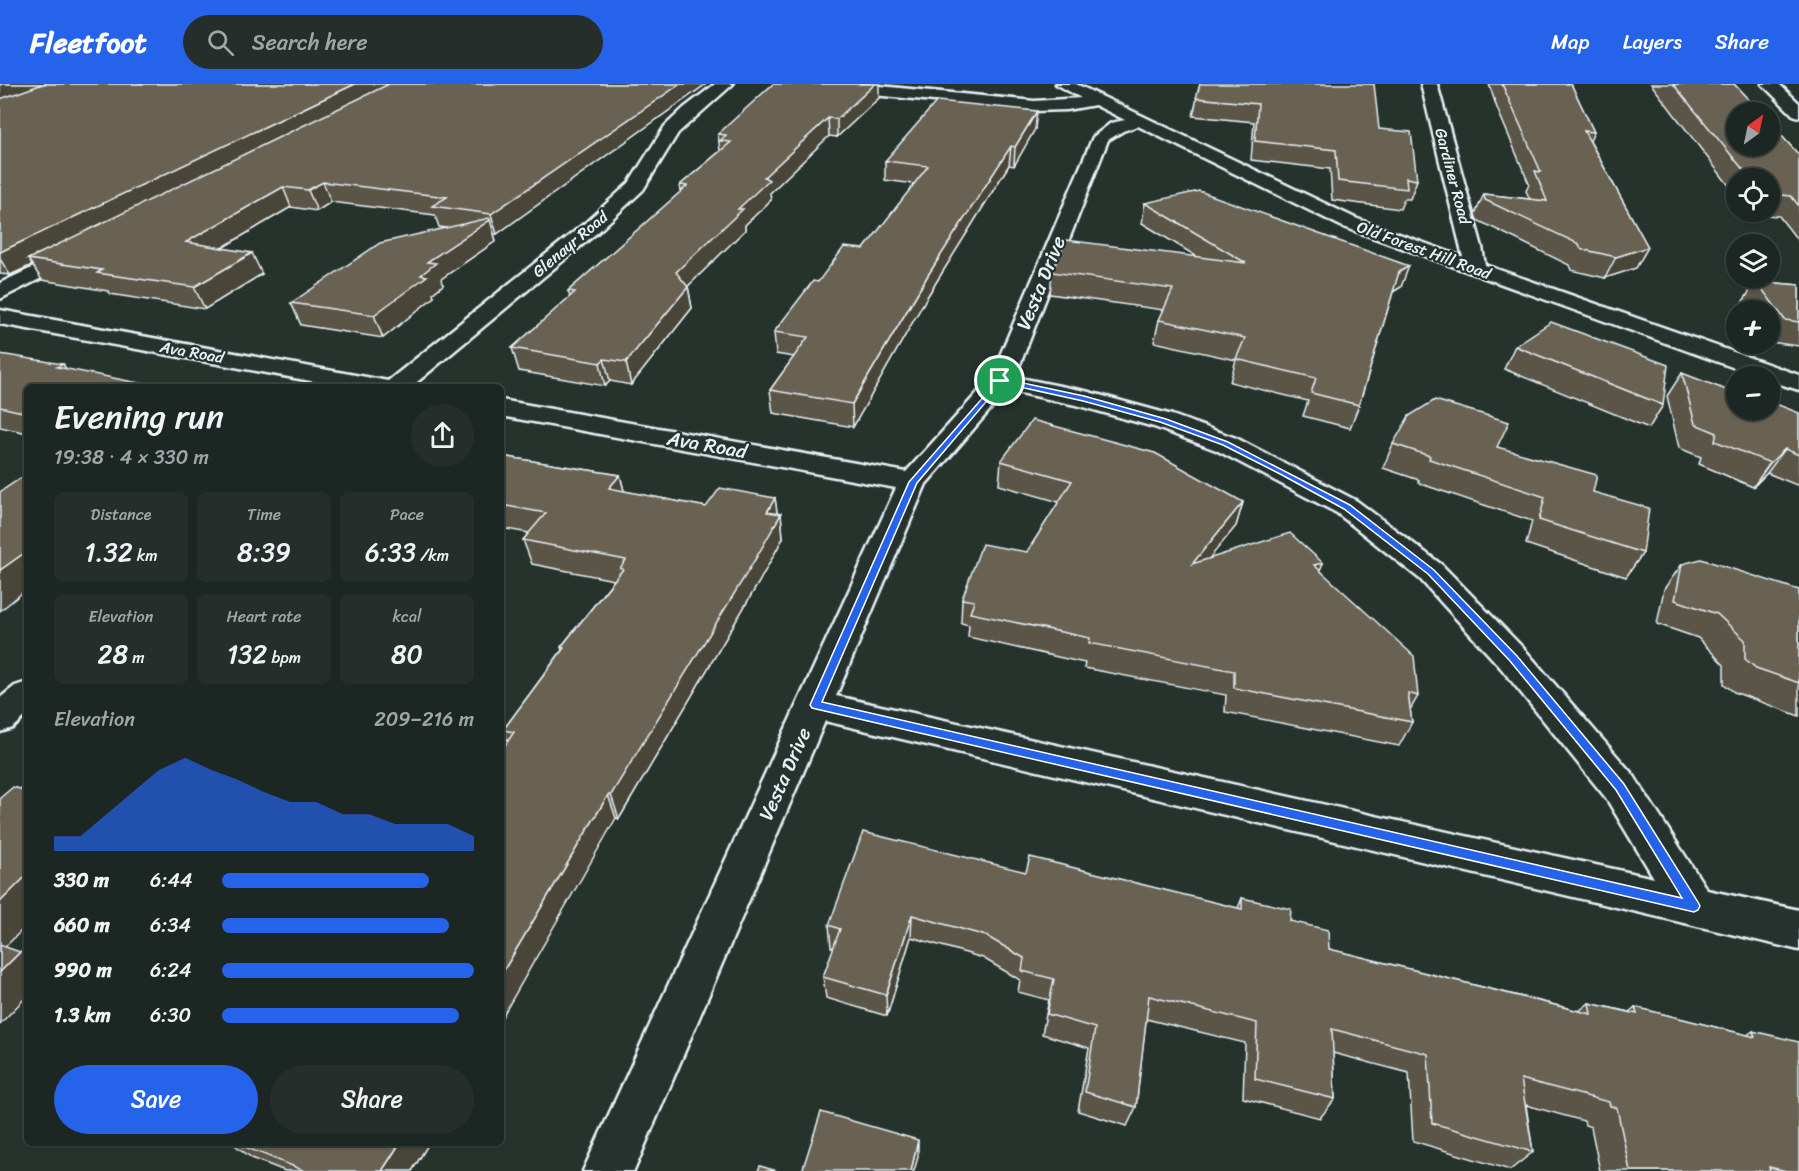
<!DOCTYPE html>
<meta charset="utf-8">
<style>
body{margin:0;font-family:Sriracha,sans-serif;background:#252e2a;color:#f1f3f6;height:100vh;display:flex;flex-direction:column;font-size:22px;white-space:nowrap}
*{box-sizing:border-box;margin:0}
p{font-size:20px;color:#a0a5a5}
.icon{flex:none;width:33px;height:33px;fill:none;stroke:currentColor;stroke-width:2;stroke-linecap:round;stroke-linejoin:round}
.map{position:relative;flex:1;overflow:hidden}
.drawer{position:absolute;left:24px;top:300px;width:480px;height:762px;display:flex;flex-direction:column;background:#1c2622;border-radius:9px;box-shadow:0 2px 4px #0004,0 0 0 2px #3a4340}
.drawer>*{flex:none}
.needle{width:39px;rotate:33deg}
.buttons{position:absolute;left:1726px;top:18px;display:grid;gap:12px}
.buttons a{display:grid;place-items:center;width:54px;height:54px;border-radius:50%;background:#1c2622;box-shadow:0 2px 4px #0004,0 0 0 2px #3a4340;font-size:30px}
.pin{position:absolute;display:grid;place-items:center;width:51px;height:51px;color:#fff;margin:-26px;border:3px solid #fff;border-radius:50%;box-shadow:0 2px 6px #0007}
.round{display:grid;place-items:center;flex:none;width:63px;height:63px;border-radius:32px;background:#252e2a}
.headline{display:flex;align-items:center;justify-content:space-between;height:102px;padding:0 30px}
h1{font-size:33px;font-weight:600;line-height:45px}
.figures{display:grid;grid-template-columns:repeat(3,1fr);gap:9px;height:102px;padding:6px 30px}
.figures div{display:grid;align-content:center;border-radius:9px;background:#252e2a;text-align:center}
.figures b{font-size:26px;font-weight:600}
.figures small{font-size:16px;font-weight:400}
.figures p{font-size:16px}
.chart{height:168px;padding:12px 30px}
.chart p{display:flex;justify-content:space-between}
.chart svg{width:100%;height:108px;margin-top:6px;fill:#2563eb;opacity:.7}
.button{display:flex;gap:12px;margin-top:auto;padding:12px 30px}
.button a{flex:1;height:69px;border-radius:36px;background:#2563eb;color:#fff;font-size:24px;font-weight:600;line-height:69px;text-align:center}
.button a+a{background:#252e2a;color:#f1f3f6}
ul{padding:0 30px;list-style:none;font-size:20px}
li{display:grid;grid-template-columns:96px 72px 1fr;align-items:center;height:45px}
li i{height:15px;border-radius:8px;background:#2563eb}
header{display:flex;align-items:center;gap:36px;box-sizing:border-box;height:84px;padding:0 30px;background:#2563eb;color:#fff}
header strong{font-size:28px}
nav{display:flex;gap:33px;margin-inline-start:auto;font-size:21px}
.search{width:420px;height:54px;background:#252e2a;display:flex;align-items:center;gap:15px;box-sizing:border-box;padding:0 21px;border-radius:33px;color:#a0a5a5;font-size:22px}
.map>svg:first-child{display:block}
</style>
<header>
<strong>Fleetfoot</strong>
<div class="search"><svg class="icon" aria-label="search" viewBox="0 0 24 24"><circle cx="10" cy="10" r="6"/><path d="M15 15l6 6"/></svg>Search here</div>
<nav><a>Map</a><a>Layers</a><a>Share</a></nav>
</header>
<div class="map">
<svg width="1799" height="1087" viewBox="0 0 1799 1087">
<rect width="100%" height="100%" fill="#26332d"/>
<filter id="ink" filterUnits="userSpaceOnUse"><feTurbulence type="fractalNoise" baseFrequency=".0167" numOctaves="2"/><feDisplacementMap in="SourceGraphic" scale="12" xChannelSelector="R" yChannelSelector="G"/><feConvolveMatrix kernelMatrix="1 2 1 2 8 2 1 2 1" color-interpolation-filters="sRGB"/></filter>
<g filter="url(#ink)">
<g fill="none" stroke-linecap="round" stroke-linejoin="round">
<!-- street casing -->
<g stroke="#e8f1f8" stroke-width="5">
<g id="street">
<polygon points="715,0 733,0 678,49 643,106 599,147 411,303 343,303 0,240 0,226 388,297 585,139 629,99 665,42 684,24"/>
<path d="M805 0H859L1034 17 1081 14 1056 0H1076L1355 134 1463 173 1421 0H1437L1482 163 1485 181 1799 291V306L1770 297V292H1757L1341 142 1138 42 1123 47 1108 56 1015 293 1085 307 1172 331 1236 354 1357 417 1442 481 1525 566 1634 692 1707 806 1799 826V866L825 637 634 1087H583L896 404 501 332V316L906 388 990 295 1093 53 1111 39 1125 36 1095 21 1067 26 1034 27 813 5ZM1007 306 1080 322 1154 343 1216 366 1337 429 1420 495 1501 584 1606 714 1654 794 836 612 926 400Z"/>
<polygon points="76,163 83,165 86,169 83,173 0,215 0,199"/>
<polygon points="27,598 27,631 13,644 0,648 0,614 15,602"/>
</g>
</g>
<!-- secondary casing -->
<g stroke="#e8f1f8" stroke-width="5">
<polygon id="secondary" points="1762,0 1779,0 1799,19 1799,33 1793,31"/>
</g>
<!-- street -->
<use href="#street" fill="#26332d" fill-rule="evenodd"/>
<!-- secondary -->
<use href="#secondary" fill="#26332d" fill-rule="evenodd"/>
</g>
<!-- wall -->
<g fill="#5a5447" stroke="#e8f1f8" stroke-width="1.5">
<polygon points="0,0 706,0 497,150 494,150 496,157 441,195 443,201 433,209 434,213 383,254 301,241 291,219 447,144 439,143 435,131 331,118 317,127 291,123 222,164 262,190 205,225 110,210 108,207 42,196 32,181 10,191 0,190"/>
<polygon points="1200,0 1379,45 1417,96 1410,115 1404,115 1400,125 1332,116 1330,85 1251,76 1254,38 1193,32"/>
<polygon points="1489,0 1571,0 1594,48 1590,57 1648,163 1636,184 1605,194 1571,186 1569,181 1477,136 1475,130 1484,110 1530,115 1526,107 1529,100 1497,24"/>
<polygon points="1651,0 1734,0 1799,71 1799,158 1779,132 1750,130 1749,128 1770,128 1770,94 1737,94 1737,112"/>
<polygon points="879,14 837,53 829,52 770,109 771,116 745,141 745,146 688,202 692,224 631,301 610,297 605,302 519,287 512,264 570,213 568,207 681,108 680,101 720,67 718,50"/>
<polygon points="1035,45 1014,82 1009,81 927,213 853,343 773,329 770,306 794,273 776,270 774,248 818,198 864,165 915,100 885,96 885,77"/>
<polygon points="1145,119 1401,203 1393,208 1359,321 1350,344 1303,332 1308,317 1230,298 1236,276 1154,258 1159,236 1164,226 1050,210 1052,188 1196,172 1142,139"/>
<polygon points="1756,197 1799,201 1799,262 1770,258 1770,226 1748,226 1742,219"/>
<polygon points="1515,262 1663,321 1649,344 1504,285"/>
<polygon points="0,270 27,303 27,349 0,343"/>
<polygon points="1682,289 1737,326 1799,329 1799,402 1767,389 1753,403 1699,380 1701,373 1679,364 1667,312"/>
<polygon points="1393,360 1497,363 1593,408 1643,469 1626,493 1526,460 1532,437 1418,399 1419,396 1383,384"/>
<polygon points="501,372 620,391 624,407 706,423 775,414 777,429 781,430 783,454 759,498 619,735 616,734 508,657 503,646 562,566 561,563 614,496 532,480 523,456 529,449 501,444"/>
<polygon points="1001,377 1243,418 1236,442 1209,474 1320,486 1418,612 1410,626 1412,638 1399,662 1225,628 1226,611 1084,584 1085,579 968,553 969,541 961,539 962,515 1027,468 1059,418 999,401"/>
<polygon points="1682,480 1799,506 1799,632 1734,608 1724,600 1724,581 1698,554 1657,540 1664,505"/>
<polygon points="1026,788 1238,824 1242,814 1290,837 1329,865 1579,927 1589,919 1629,928 1635,923 1747,951 1753,947 1799,1087 1600,1087 1591,1043 1585,1041 1584,1037 1526,1021 1533,1068 1510,1086 1413,1057 1409,989 1333,969 1335,1015 1320,1034 1243,1014 1245,959 1146,935 1136,1023 1127,1042 1078,1027 1089,964 1042,950 1049,916 1018,908 1020,896 983,874 911,853 887,932 826,914 823,893 834,864 831,863 829,841"/>
<polygon points="232,1059 429,1059 412,1087 285,1087 252,1074"/>
</g>
<!-- shaded-wall -->
<g fill="#4a4539" stroke="#e8f1f8" stroke-width="1.5">
<polygon points="0,0 61,0 0,22"/>
<polygon points="355,0 396,0 28,175 32,181 10,191 0,175 0,168"/>
<polygon points="680,0 706,0 497,150 491,130"/>
<polygon points="875,0 879,0 879,14 837,53 837,35"/>
<polygon points="1037,27 1035,45 1014,82 1015,63"/>
<polygon points="828,34 829,52 770,109 771,116 745,141 745,146 680,210 676,188 738,125 764,93"/>
<polygon points="1011,62 1009,81 927,213 853,343 852,320 928,191"/>
<polygon points="323,98 331,118 317,127 308,106"/>
<polygon points="283,103 291,123 196,179 186,158"/>
<polygon points="490,136 496,157 441,195 443,201 433,209 434,213 383,254 374,231 421,191 427,178"/>
<polygon points="1648,163 1636,184 1605,194 1616,173"/>
<polygon points="252,169 262,190 205,225 194,203"/>
<polygon points="1409,182 1401,203 1391,209 1399,188"/>
<polygon points="688,203 692,224 631,301 626,278"/>
<polygon points="604,275 610,297 605,302 600,279"/>
<polygon points="63,280 78,303 57,283"/>
<polygon points="1785,365 1767,389 1753,403 1770,379"/>
<polygon points="620,391 626,415 609,404"/>
<polygon points="775,414 778,435 781,430 783,454 759,498 619,735 611,711"/>
<polygon points="1243,418 1236,442 1185,504 1192,480"/>
<polygon points="27,467 27,505 0,527 0,486"/>
<polygon points="1323,479 1313,503 1314,481"/>
<polygon points="608,711 616,734 501,935 501,891"/>
<polygon points="27,791 27,841 0,868 0,818"/>
<polygon points="912,831 911,853 887,932 886,911"/>
<polygon points="20,868 27,873 27,912 0,940 0,888"/>
<polygon points="918,1056 918,1073 914,1087 911,1087"/>
<polygon points="400,1059 429,1059 412,1087 382,1087"/>
</g>
<!-- building -->
<g fill="#696252" stroke="#e8f1f8" stroke-width="1.5">
<polygon points="43,0 355,0 0,168 0,15"/>
<polygon points="389,0 680,0 491,130 432,122 447,113 323,98 308,106 283,103 186,158 252,169 194,203 97,189 102,186 28,175"/>
<polygon points="773,0 875,0 837,35 828,34 764,93 769,96 738,125 743,125 676,188 688,203 626,278 604,275 600,279 512,264 575,208 568,207 687,102 680,101 731,58 720,57 726,51 718,50"/>
<polygon points="1200,0 1374,0 1379,45 1411,48 1417,96 1406,94 1407,105 1338,97 1336,66 1255,57 1258,20 1196,14"/>
<polygon points="1502,0 1571,0 1594,48 1584,47 1648,163 1616,173 1581,165 1579,160 1485,116 1484,110 1547,117 1535,87 1541,88"/>
<polygon points="1673,0 1734,0 1760,28 1737,28 1737,62 1770,62 1770,39 1799,71 1799,122 1791,112 1770,110 1770,94 1750,94"/>
<polygon points="937,17 1037,27 1015,63 1011,62 928,191 852,320 770,306 808,253 774,248 813,197 818,198 844,163 864,165 928,82 885,77"/>
<polygon points="1199,107 1409,182 1399,188 1359,321 1311,309 1316,294 1236,275 1245,254 1159,236 1173,205 1052,188 1066,156 1246,179 1145,119"/>
<polygon points="489,134 490,136 427,178 436,179 421,191 427,192 374,231 291,219 380,159"/>
<polygon points="1756,197 1799,201 1799,238 1785,236"/>
<polygon points="1551,238 1668,281 1663,321 1515,262"/>
<polygon points="0,270 63,280 57,283 159,303 27,303 27,329 0,323"/>
<polygon points="1682,289 1737,310 1737,326 1770,326 1771,318 1799,329 1799,371 1785,365 1770,379 1715,357 1717,349 1695,340"/>
<polygon points="1435,316 1509,338 1497,363 1597,391 1593,408 1649,424 1643,469 1539,436 1545,413 1429,375 1430,372 1393,360 1409,332"/>
<polygon points="1032,336 1155,369 1243,418 1192,480 1290,449 1323,479 1314,481 1414,572 1418,612 1408,609 1412,638 1234,604 1234,587 1089,559 1090,554 970,529 974,517 962,515 982,460 1027,468 1072,397 1001,377"/>
<polygon points="501,372 620,391 609,404 706,423 720,404 775,414 767,428 781,430 756,474 611,711 608,711 501,891 501,667 514,648 503,646 564,564 561,563 623,485 620,484 626,476 523,456 546,429 501,421"/>
<polygon points="27,390 27,467 0,486 0,408"/>
<polygon points="1701,475 1799,506 1799,599 1756,584 1745,575 1745,556 1717,530 1675,516 1682,480"/>
<polygon points="27,702 27,791 0,818 0,714 13,703 23,706"/>
<polygon points="863,748 1026,788 1030,773 1242,825 1242,814 1291,825 1290,837 1328,846 1329,865 1591,930 1589,919 1637,930 1635,923 1755,953 1753,947 1799,958 1799,1087 1787,1087 1769,1083 1770,1087 1630,1087 1617,1024 1610,1022 1609,1018 1521,995 1533,1068 1432,1039 1428,970 1332,945 1335,1015 1255,995 1257,939 1149,912 1136,1023 1085,1008 1095,944 1047,930 1054,895 1022,887 1024,874 986,852 912,831 886,911 823,893 840,845 829,841"/>
<polygon points="0,861 20,868 0,888"/>
<polygon points="821,1028 918,1056 911,1087 802,1087"/>
<polygon points="235,1059 400,1059 382,1087 305,1087"/>
<polygon points="760,1082 777,1087 758,1087"/>
</g>
</g>
<!-- route -->
<path fill="#2563eb" stroke="#fff" stroke-width="1.5" fill-rule="evenodd" d="M1000 294 1084 312 1166 335 1228 358 1350 421 1434 486 1517 572 1624 700 1698 818 1700 822 1698 826 1694 828 812 624 810 621 909 398ZM1002 299 1083 317 1160 338 1223 361 1282 391 1344 425 1428 490 1510 577 1616 706 1682 814 822 618 917 399Z"/>
<g text-anchor="middle" dominant-baseline="central" stroke-width="4.5" stroke-linejoin="round" paint-order="stroke">
<!-- far-street labels -->
<g font-size="16" fill="#e8f1f8" stroke="#26332d">
<text transform="translate(1453 92) rotate(75)">Gardiner Road</text>
<text transform="translate(570 160) rotate(-40)">Glenayr Road</text>
<text transform="translate(1424 166) rotate(20)">Old Forest Hill Road</text>
<text transform="translate(192 268) rotate(10)">Ava Road</text>
</g>
<!-- street labels -->
<g font-size="20" fill="#e8f1f8" stroke="#26332d">
<text transform="translate(1041 199) rotate(-68)">Vesta Drive</text>
<text transform="translate(707 361) rotate(10)">Ava Road</text>
<text transform="translate(785 690) rotate(-66)">Vesta Drive</text>
</g>
</g>
</svg>
<div class="buttons">
<a><svg class="needle" viewBox="-14 -14 28 28"><path d="M0-13l5 13h-10z" fill="#e53935"/><path d="M0 13l5-13h-10z" fill="#a0a5a5"/></svg></a>
<a><svg class="icon" aria-label="locate" viewBox="0 0 24 24"><circle cx="12" cy="12" r="6"/><path d="M12 2v4M12 18v4M2 12h4M18 12h4"/></svg></a>
<a><svg class="icon" aria-label="layers" viewBox="0 0 24 24"><path d="M12 4l9 5-9 5-9-5zM3 14l9 5 9-5"/></svg></a>
<a>+</a>
<a>−</a>
</div>
<div class="pin" style="left:1000px;top:297px;background:#1e9e55"><svg class="icon" aria-label="arrive" viewBox="0 0 24 24"><path d="M6 21V4h12l-3 4 3 4H6"/></svg></div>
<section class="drawer">
<div class="headline"><div><h1>Evening run</h1><p>19:38 · 4 × 330 m</p></div><a class="round"><svg class="icon" aria-label="share" viewBox="0 0 24 24"><path d="M12 15V3M7 8l5-5 5 5M5 13v7h14v-7"/></svg></a></div>
<div class="figures">
<div><p>Distance</p><b>1.32<small> km</small></b></div>
<div><p>Time</p><b>8:39</b></div>
<div><p>Pace</p><b>6:33<small> /km</small></b></div>
</div>
<div class="figures">
<div><p>Elevation</p><b>28<small> m</small></b></div>
<div><p>Heart rate</p><b>132<small> bpm</small></b></div>
<div><p>kcal</p><b>80</b></div>
</div>
<div class="chart"><p><span>Elevation</span>209–216 m</p>
<svg viewBox="0 0 160 44" preserveAspectRatio="none"><path d="M0 44V38L10 38L20 29L30 20L40 11L50 6L60 11L70 15L80 20L90 24L100 24L110 29L120 29L130 33L140 33L150 33L160 38V44z"/></svg>
</div>
<ul>
<li><b>330 m</b>6:44<i style="width:82%"></i></li>
<li><b>660 m</b>6:34<i style="width:90%"></i></li>
<li><b>990 m</b>6:24<i style="width:100%"></i></li>
<li><b>1.3 km</b>6:30<i style="width:94%"></i></li>
</ul>
<div class="button"><a>Save</a><a>Share</a></div>
</section>
</div>
